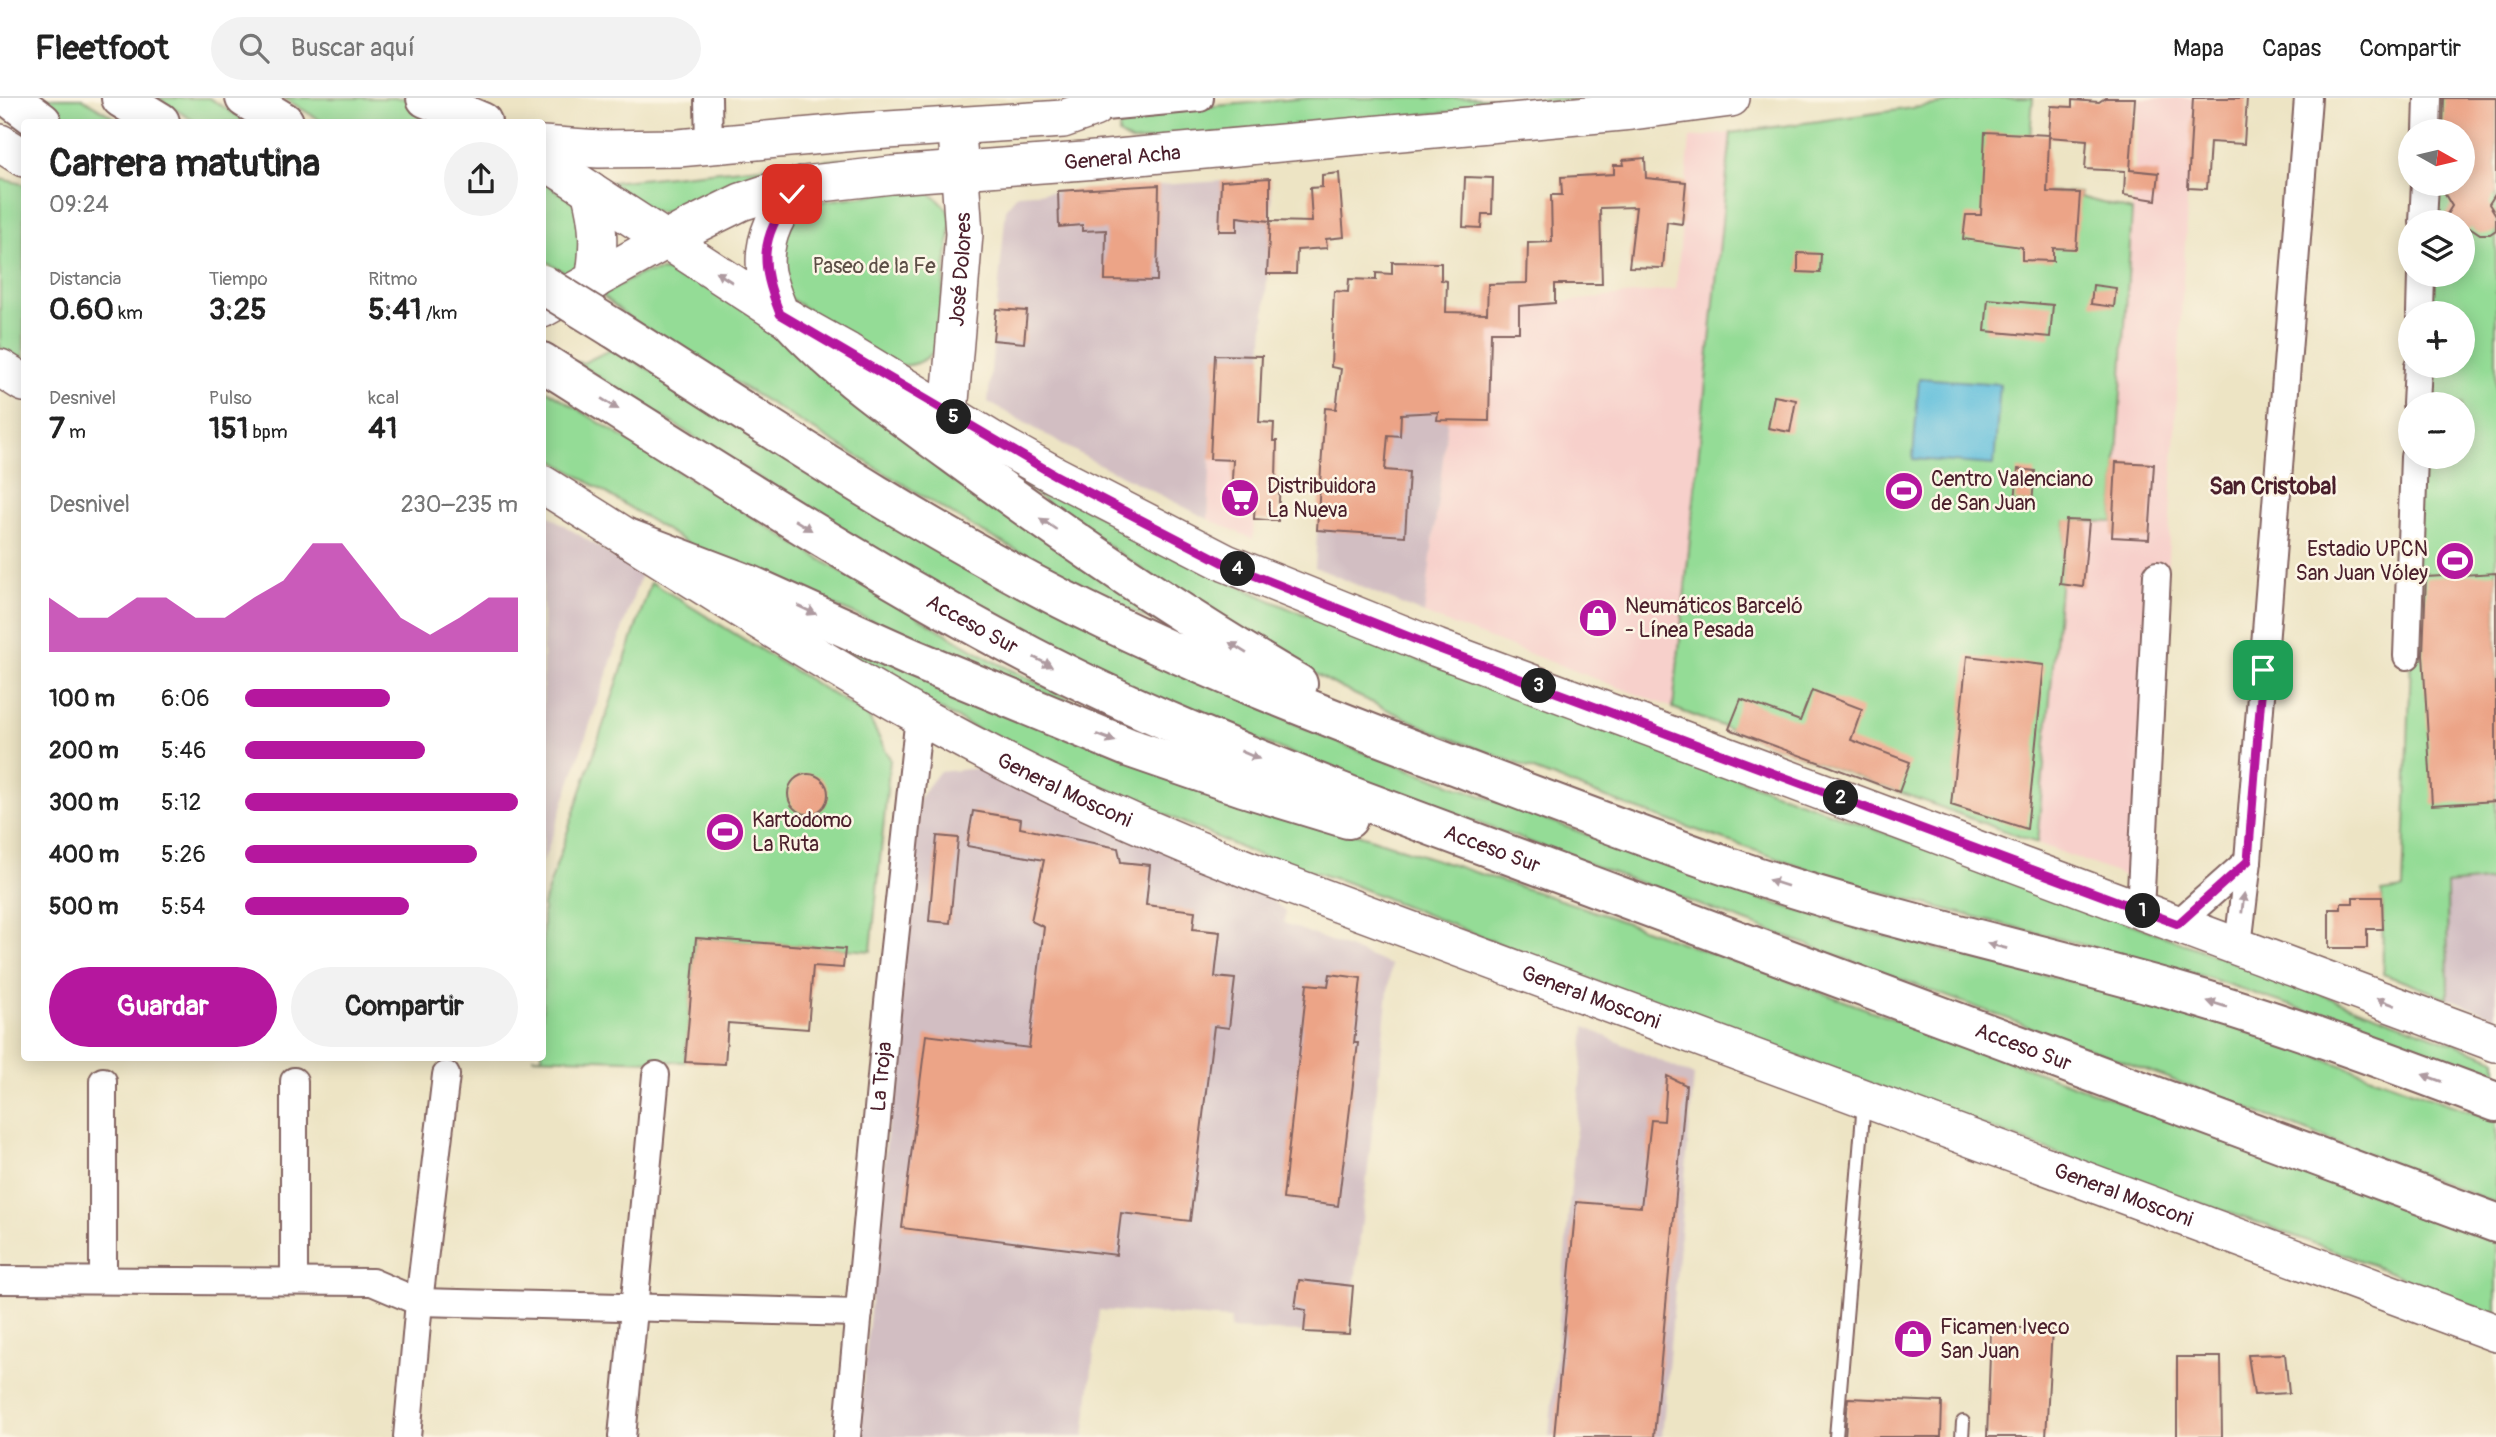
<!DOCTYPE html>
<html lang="es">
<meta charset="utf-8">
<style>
body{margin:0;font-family:Pangolin,sans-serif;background:#f2f2f2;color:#222;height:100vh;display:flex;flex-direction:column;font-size:26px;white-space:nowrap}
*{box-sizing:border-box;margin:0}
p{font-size:23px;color:#767676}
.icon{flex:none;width:38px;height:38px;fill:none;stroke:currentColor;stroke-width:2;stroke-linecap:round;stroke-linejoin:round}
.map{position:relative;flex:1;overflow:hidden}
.panel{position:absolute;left:21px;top:21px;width:525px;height:942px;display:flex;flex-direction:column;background:#fff;border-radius:7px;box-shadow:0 4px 18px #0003}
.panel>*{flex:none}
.needle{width:46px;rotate:98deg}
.controls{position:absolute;left:2398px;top:21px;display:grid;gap:14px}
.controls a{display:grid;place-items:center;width:77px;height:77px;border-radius:50%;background:#fff;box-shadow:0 4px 18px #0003;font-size:35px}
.pin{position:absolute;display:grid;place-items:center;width:60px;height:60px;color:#fff;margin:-30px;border-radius:14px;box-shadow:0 4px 10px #0006}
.km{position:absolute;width:35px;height:35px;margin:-18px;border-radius:50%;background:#222;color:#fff;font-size:19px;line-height:35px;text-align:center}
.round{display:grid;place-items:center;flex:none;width:74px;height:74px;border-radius:37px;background:#f2f2f2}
.overview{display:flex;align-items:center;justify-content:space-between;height:119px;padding:0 28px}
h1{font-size:38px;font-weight:700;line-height:52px}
.metrics{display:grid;grid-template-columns:repeat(3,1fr);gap:10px;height:119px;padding:7px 28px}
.metrics div{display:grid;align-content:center}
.metrics b{font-size:30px;font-weight:700}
.metrics small{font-size:19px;font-weight:400}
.metrics p{font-size:19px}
.chart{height:196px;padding:14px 28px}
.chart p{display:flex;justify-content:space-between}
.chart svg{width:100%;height:126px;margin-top:7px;fill:#b5179e;opacity:.7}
.primary-button{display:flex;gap:14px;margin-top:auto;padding:14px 28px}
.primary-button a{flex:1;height:80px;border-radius:42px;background:#b5179e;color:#fff;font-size:28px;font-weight:700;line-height:80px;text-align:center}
.primary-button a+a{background:#f2f2f2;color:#222}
ul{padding:0 28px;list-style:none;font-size:23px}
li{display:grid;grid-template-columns:112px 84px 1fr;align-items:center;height:52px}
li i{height:18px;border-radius:9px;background:#b5179e}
header{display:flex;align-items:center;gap:42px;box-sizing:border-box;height:98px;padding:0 35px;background:#fff;border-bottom:2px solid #e0e0e0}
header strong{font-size:33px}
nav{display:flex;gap:38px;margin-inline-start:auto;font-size:24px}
.search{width:490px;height:63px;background:#f2f2f2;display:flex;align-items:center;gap:18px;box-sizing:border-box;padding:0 24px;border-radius:38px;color:#767676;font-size:26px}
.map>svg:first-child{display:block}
</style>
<header>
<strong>Fleetfoot</strong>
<div class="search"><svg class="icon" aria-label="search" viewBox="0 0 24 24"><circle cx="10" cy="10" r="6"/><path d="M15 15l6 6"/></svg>Buscar aquí</div>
<nav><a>Mapa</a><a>Capas</a><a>Compartir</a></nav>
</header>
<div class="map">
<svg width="2496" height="1339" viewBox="0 0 2496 1339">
<rect width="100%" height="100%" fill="#fcf5e5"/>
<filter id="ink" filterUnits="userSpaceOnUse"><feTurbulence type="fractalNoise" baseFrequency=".0143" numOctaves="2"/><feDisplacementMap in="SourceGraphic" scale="14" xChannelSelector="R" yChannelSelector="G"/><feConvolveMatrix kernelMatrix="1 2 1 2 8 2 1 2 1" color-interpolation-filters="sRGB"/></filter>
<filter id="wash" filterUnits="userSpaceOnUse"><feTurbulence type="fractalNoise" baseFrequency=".00686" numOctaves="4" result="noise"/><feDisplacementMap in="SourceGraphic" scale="28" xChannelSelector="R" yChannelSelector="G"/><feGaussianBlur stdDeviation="1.57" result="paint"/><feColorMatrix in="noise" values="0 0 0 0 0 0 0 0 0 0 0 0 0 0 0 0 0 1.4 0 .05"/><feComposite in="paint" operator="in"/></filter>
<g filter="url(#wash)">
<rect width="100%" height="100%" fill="#ede4c4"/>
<!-- built -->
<g fill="#f7d0cb">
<polygon points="2139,0 2193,0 2150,788 2037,745 2066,422 2113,423"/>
<polygon points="1731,35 1673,610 1424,516 1450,303 1452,214 1491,212 1676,191 1690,40"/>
<polygon points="1215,257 1262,258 1253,441 1208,421"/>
</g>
<!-- industrial -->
<g fill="#d2bec2">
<polygon points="1270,80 1272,103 1262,258 1215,257 1208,421 1089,361 988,304 1006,110 1018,96"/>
<polygon points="1450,303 1424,516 1315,469 1325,310"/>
<polygon points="543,414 641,476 543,765"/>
<polygon points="990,669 1252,785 1286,814 1284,825 1391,867 1349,1236 1230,1231 1231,1221 1099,1212 1084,1339 858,1339 919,700 939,674"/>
<polygon points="2496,782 2496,919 2448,900 2446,787"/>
<polygon points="1585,929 1694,978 1662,1339 1549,1339"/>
</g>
<!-- green -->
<g fill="#94dc96" stroke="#6f7e60" stroke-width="2">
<polygon points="22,0 82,0 121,24 53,24"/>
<polygon points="157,0 209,0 248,24 196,24"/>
<polygon points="284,0 404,0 455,24 323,24"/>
<polygon points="1308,0 1599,0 1132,44 1119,36 1120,16"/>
<polygon points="1985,0 2033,0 2029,53 2031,93 2080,95 2080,99 2132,113 2113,424 2066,423 2037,745 1673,610 1731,35"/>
<polygon points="2431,0 2496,0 2496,782 2447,787 2448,900 2383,876 2382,794 2403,791 2418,359 2462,359 2462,306 2420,306 2422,268 2462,268 2462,215 2424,215 2425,177 2462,177 2462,124 2427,124 2428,86 2462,86 2462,33 2430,33"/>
<polygon points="880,57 881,67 683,114 659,114 648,112 610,84"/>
<path d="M542 76C547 93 571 96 578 112 582 121 580 157 580 168L567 176 543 161Z"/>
<polygon points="0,81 24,86 24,265 0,249"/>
<path d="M916 91C934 95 942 104 952 118L936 251C924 265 908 271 889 265L785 197 781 135 810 105Z"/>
<polygon points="661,173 673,174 715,188 1195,542 1138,516 980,433 628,219 602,197 640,176"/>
<polygon points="612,251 1294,625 1352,650 1767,803 1869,834 1955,856 2177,908 2496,1023 2496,1105 2149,973 1305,661 1159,602 946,497 575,264 583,265"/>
<polygon points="850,267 1068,400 1160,452 1292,512 1329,524 1383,548 1488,588 2496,961 2496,980 2389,941 2206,879 1857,788 1633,710 1442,637 1341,590 1206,516"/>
<polygon points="542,289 833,469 995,564 1094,613 1248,676 1251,682 692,448 543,356"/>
<polygon points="651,484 868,618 890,661 871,853 696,840 685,964 532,959 542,959 543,807"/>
<polygon points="768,506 1351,734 1582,809 1831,898 2350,1088 2496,1145 2496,1218 2365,1164 2262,1126 2113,1076 1549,866 1346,784 1252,755 999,643 902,591"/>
</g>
<!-- water -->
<polygon fill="#5dbedc" stroke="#546e84" stroke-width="2" points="1919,280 2000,286 1994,367 1913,361"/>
<g id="blocks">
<!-- building -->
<g fill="#eca487">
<polygon points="2105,0 2135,0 2130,72 2159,75 2156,102 2124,97 2125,73 2085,71 2087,42 2049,39 2047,94 2080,95 2076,151 2053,150 2053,163 2022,162 2022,149 1963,141 1966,117 1981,117 1985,34 2049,37 2051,8 2072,9 2072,2 2099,4"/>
<polygon points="2193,0 2247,0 2244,46 2210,44 2207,91 2188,90"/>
<polygon points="2444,0 2496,0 2496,95 2489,106 2496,117 2496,132 2490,136 2480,136 2471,130 2462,136 2462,124 2442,124 2452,108 2441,90 2441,86 2462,86 2462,33 2443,33"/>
<polygon points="1645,60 1646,80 1686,84 1682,126 1667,124 1663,170 1629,169 1636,109 1600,110 1602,186 1555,186 1555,205 1519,208 1519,234 1491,234 1489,323 1437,322 1438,314 1401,316 1400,338 1388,337 1385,372 1409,374 1405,438 1317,432 1325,310 1336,311 1341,271 1331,269 1334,193 1348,194 1349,181 1376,182 1376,175 1392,176 1392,164 1441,165 1441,182 1447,183 1446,214 1487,215 1488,186 1527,185 1528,145 1552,144 1551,97 1562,97 1561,79 1614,76 1614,67 1624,67 1623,62"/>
<polygon points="1339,75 1344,139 1326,141 1327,150 1297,152 1296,176 1267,176 1270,123 1312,124 1310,90 1322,89 1322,77"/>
<polygon points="1465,79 1493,80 1492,116 1482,116 1481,130 1463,129"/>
<polygon points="1270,80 1270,123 1237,119 1237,133 1219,133 1221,83"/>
<polygon points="1159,87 1157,183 1105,182 1106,132 1082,133 1082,127 1059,129 1058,93"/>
<polygon points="1798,155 1821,156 1820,175 1798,174"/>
<polygon points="2093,187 2116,190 2114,209 2091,206"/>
<polygon points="1988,201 2053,207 2050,239 1985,233"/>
<polygon points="996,211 1027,213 1024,245 993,242"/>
<polygon points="1215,257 1262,258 1259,324 1274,325 1273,343 1277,343 1276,380 1280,381 1278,423 1254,421 1255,403 1231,402 1233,362 1210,361"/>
<polygon points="1774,298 1796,302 1790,334 1768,330"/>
<polygon points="2116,364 2154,366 2149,441 2112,439"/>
<polygon points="2018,371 2035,373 2032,405 2015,403"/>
<polygon points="2066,422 2089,423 2083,489 2060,486"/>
<polygon points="2496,475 2496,703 2432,707 2423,556 2426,479"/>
<polygon points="1967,558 2044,567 2027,731 1951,707"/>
<polygon points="1812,592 1862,611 1851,642 1910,664 1899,694 1729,631 1741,601 1800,623"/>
<circle cx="808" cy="696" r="20"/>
<polygon points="973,713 1021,721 1020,730 1118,750 1121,764 1150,767 1146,807 1195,813 1193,831 1220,834 1215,879 1235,881 1229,930 1214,928 1190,1123 1121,1115 1116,1157 902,1130 926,937 1029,950 1044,829 1031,823 1044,762 967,748"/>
<polygon points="937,738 958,740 950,825 929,823"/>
<polygon points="2353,799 2382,799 2383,831 2367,831 2367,850 2329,850 2329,811 2341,811 2341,805 2353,805"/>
<polygon points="696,840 845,851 843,870 813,868 808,931 728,925 725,966 685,964"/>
<polygon points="1330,876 1361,880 1354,945 1358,945 1338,1108 1283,1101 1307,886 1328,888"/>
<polygon points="1667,978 1686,987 1654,1339 1554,1339 1576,1104 1641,1109 1651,1022 1664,1023"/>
<polygon points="1299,1182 1353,1188 1349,1236 1304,1234 1306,1212 1295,1210"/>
<polygon points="1991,1230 2052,1230 2046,1339 1987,1339"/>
<polygon points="2285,1256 2289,1295 2254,1297 2248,1257"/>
<polygon points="2177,1259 2221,1259 2222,1339 2177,1339"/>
<polygon points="1848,1300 1942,1304 1941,1339 1845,1339"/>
</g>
</g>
</g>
<g filter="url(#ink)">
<use href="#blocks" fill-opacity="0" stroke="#836461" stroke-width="2"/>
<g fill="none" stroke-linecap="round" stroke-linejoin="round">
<!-- lane casing -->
<g stroke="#836461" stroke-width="16">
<g id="lane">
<polyline points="1836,1339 1864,1004"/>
<polyline points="1962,1339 1963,1324"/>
</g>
</g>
<!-- street casing -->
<g stroke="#836461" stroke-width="30">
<g id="street">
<polyline points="708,0 709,49"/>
<polyline points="1094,10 1200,0"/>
<polyline points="2427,33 2428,0"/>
<polyline points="2423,124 2425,86"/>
<polyline points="2420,215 2421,177"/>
<polyline points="2416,306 2418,268"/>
<polyline points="2407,558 2414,359"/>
<polyline points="2140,812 2157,477"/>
<polyline points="2177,826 2248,763"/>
<polyline points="2238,848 2248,763 2308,0"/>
<polyline points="103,983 103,1182"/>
<polyline points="294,983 294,1183"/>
<polyline points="0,1182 372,1184 419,1204 859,1215"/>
<polyline points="407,1339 419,1204 446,977"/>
<polyline points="622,1339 656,977"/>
<path id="s1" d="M847 1339 888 905 919 618"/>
</g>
</g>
<!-- secondary casing -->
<g stroke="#836461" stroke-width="40">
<g id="secondary">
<polyline points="0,45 24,60"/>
<polyline points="542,47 599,51 678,50 856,34 1063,21 1094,10"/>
<polyline points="542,61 780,216 848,254 994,343 1055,377 1226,465 1437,550 2496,945"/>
<path d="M590 92C599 126 600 148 594 183"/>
<path id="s2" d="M542 211 688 130 741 104 777 92 803 87 892 77 1084 63 1632 13 1731 0"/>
<path d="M780 216C775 203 769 189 766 175 761 142 778 107 803 87"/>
<polyline points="0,270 24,285"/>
<path id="s3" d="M949 315 964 136 958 48"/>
<path id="s4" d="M542 386C667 464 790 545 918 617 1025 677 1139 730 1254 774L2496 1235"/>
</g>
</g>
<!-- highway casing -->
<g stroke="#836461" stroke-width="42">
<g id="highway">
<polyline points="10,0 42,24"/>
<polyline points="121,0 160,24"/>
<polyline points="245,0 284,24"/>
<polyline points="426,0 482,24"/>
<path d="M789 221C837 274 896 314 953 356 1064 438 1178 516 1298 586"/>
<path d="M613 230C760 323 906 421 1062 501 1190 566 1324 618 1459 669 1549 703 1639 738 1729 769 1876 820 2027 851 2175 893 2284 924 2390 964 2496 1004"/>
<path id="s5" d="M542 264C703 365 863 470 1031 558 1134 612 1243 655 1351 698L2496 1125"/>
<polyline points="630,441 748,486 912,560 1130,650 1243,689 1348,721"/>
</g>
</g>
<!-- lane -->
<use href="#lane" stroke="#fff" stroke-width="12"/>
<!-- street -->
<use href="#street" stroke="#fff" stroke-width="26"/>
<!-- secondary -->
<use href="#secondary" stroke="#fff" stroke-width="37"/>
<!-- highway -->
<use href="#highway" stroke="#fff" stroke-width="38"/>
<!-- highway-bridge casing -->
<g stroke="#836461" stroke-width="42" stroke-linecap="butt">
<polyline id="highway-bridge" points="542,186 613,230"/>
</g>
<!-- highway-bridge -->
<use href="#highway-bridge" stroke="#fff" stroke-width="38"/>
</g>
<!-- one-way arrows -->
<defs><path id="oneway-solid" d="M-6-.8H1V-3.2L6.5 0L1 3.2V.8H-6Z" transform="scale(1.75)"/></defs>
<g fill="#ae9aa0">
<use href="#oneway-solid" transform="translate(724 179) rotate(-147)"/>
<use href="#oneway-solid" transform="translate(610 306) rotate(32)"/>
<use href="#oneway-solid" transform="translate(1048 426) rotate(-145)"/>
<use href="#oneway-solid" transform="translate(803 427) rotate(32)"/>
<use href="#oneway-solid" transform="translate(807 512) rotate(25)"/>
<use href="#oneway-solid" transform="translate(1238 550) rotate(-148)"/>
<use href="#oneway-solid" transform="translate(1043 564) rotate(27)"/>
<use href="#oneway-solid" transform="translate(1106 640) rotate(21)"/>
<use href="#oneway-solid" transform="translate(1250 657) rotate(23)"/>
<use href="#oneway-solid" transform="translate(1778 785) rotate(-162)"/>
<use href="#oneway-solid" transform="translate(2243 805) rotate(-83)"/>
<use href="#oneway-solid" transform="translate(1997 848) rotate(-166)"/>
<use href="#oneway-solid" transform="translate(2386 904) rotate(-159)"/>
<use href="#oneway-solid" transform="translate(2217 906) rotate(-163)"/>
<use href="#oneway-solid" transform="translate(2432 980) rotate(-160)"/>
</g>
</g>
<g fill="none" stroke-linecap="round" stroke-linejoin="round" filter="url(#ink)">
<!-- route casing -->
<g stroke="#fff" stroke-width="14">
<path id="route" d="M792 96C759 143 760 164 780 216L1055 377 1226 466 1437 550 2178 826 2248 763 2263 572"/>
</g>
<!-- route -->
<use href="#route" stroke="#b5179e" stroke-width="9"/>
</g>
<!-- icons -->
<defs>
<g id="stadium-disc" transform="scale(2.0125)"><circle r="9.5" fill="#b5179e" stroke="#fcf5e5"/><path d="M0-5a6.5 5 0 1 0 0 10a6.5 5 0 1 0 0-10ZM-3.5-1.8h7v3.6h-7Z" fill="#fff"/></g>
<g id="supermarket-disc" transform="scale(2.0125)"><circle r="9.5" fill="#b5179e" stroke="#fcf5e5"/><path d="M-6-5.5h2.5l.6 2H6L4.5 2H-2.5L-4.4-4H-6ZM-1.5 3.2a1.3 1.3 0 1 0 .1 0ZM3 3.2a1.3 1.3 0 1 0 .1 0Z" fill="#fff"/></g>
<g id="shop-disc" transform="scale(2.0125)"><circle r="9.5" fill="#b5179e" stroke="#fcf5e5"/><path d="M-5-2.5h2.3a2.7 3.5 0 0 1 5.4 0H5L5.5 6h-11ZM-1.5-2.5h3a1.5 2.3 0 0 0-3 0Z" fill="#fff"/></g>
</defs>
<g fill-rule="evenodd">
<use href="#stadium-disc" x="1904" y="393"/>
<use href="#supermarket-disc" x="1240" y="400"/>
<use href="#stadium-disc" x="2455" y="463"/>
<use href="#shop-disc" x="1598" y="520"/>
<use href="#stadium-disc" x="725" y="734"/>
<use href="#shop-disc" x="1913" y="1241"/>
</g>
<g text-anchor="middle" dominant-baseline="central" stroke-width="5" stroke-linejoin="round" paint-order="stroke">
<!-- street labels -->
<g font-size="21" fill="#4a1f2b" stroke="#fcf5e5">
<text stroke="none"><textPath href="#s2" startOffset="611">General Acha</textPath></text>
<text stroke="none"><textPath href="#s3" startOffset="144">José Dolores</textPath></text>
<text stroke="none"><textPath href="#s5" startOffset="504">Acceso Sur</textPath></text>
<text stroke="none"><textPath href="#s4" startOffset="606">General Mosconi</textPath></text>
<text stroke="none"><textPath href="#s5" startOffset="1071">Acceso Sur</textPath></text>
<text stroke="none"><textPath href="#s4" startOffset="1172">General Mosconi</textPath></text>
<text stroke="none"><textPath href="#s5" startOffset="1638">Acceso Sur</textPath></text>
<text stroke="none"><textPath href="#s1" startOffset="362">La Troja</textPath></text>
<text stroke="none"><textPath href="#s4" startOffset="1740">General Mosconi</textPath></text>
</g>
<!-- park labels -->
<g font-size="21" fill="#5c4e46" stroke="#fcf5e5">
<text x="874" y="168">Paseo de la Fe</text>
</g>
<!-- poi labels -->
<g font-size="21" fill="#4a1f2b" stroke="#fcf5e5" text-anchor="start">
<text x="1931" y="381">Centro Valenciano<tspan x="1931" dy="24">de San Juan</tspan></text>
<text x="1267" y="388">Distribuidora<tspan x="1267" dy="24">La Nueva</tspan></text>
<text x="2428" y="451" text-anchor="end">Estadio UPCN<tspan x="2428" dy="24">San Juan Vóley</tspan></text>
<text x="1625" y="508">Neumáticos Barceló<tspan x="1625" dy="24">- Línea Pesada</tspan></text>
<text x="752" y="722">Kartodomo<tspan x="752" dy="24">La Ruta</tspan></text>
<text x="1940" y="1229">Ficamen Iveco<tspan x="1940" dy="24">San Juan</tspan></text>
</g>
<!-- neighbourhood labels -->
<g font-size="23" font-weight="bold" fill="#4a1f2b" stroke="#fcf5e5">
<text x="2273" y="388">San Cristobal</text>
</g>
</g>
</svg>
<div class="controls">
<a><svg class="needle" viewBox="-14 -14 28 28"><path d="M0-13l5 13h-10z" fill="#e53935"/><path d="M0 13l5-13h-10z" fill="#767676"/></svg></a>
<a><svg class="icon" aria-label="layers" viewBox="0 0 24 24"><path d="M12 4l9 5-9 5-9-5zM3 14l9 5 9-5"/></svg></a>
<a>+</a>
<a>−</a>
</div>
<div class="pin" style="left:2263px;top:572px;background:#1e9e55"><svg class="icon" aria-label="arrive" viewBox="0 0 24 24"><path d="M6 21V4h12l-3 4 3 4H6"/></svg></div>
<div class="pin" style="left:792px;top:96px;background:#d93025"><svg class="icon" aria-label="check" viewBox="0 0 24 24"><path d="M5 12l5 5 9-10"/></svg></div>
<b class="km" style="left:2143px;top:813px">1</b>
<b class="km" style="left:1841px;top:700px">2</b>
<b class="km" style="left:1539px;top:588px">3</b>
<b class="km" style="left:1238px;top:471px">4</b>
<b class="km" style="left:954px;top:319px">5</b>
<section class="panel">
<div class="overview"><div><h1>Carrera matutina</h1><p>09:24</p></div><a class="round"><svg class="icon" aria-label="share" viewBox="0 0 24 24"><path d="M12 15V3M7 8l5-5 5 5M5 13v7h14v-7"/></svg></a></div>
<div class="metrics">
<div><p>Distancia</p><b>0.60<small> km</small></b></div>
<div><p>Tiempo</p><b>3:25</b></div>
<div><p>Ritmo</p><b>5:41<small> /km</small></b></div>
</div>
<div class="metrics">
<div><p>Desnivel</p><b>7<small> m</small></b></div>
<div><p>Pulso</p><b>151<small> bpm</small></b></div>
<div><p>kcal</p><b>41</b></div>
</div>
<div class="chart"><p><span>Desnivel</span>230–235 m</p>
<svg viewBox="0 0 160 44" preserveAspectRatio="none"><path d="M0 44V25L10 32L20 32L30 25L40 25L50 32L60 32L70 25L80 19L90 6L100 6L110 19L120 32L130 38L140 32L150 25L160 25V44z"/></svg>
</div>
<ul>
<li><b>100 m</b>6:06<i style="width:53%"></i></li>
<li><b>200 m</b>5:46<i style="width:66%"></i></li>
<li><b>300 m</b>5:12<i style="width:100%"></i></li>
<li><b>400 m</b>5:26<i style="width:85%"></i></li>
<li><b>500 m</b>5:54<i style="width:60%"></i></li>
</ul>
<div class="primary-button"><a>Guardar</a><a>Compartir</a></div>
</section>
</div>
